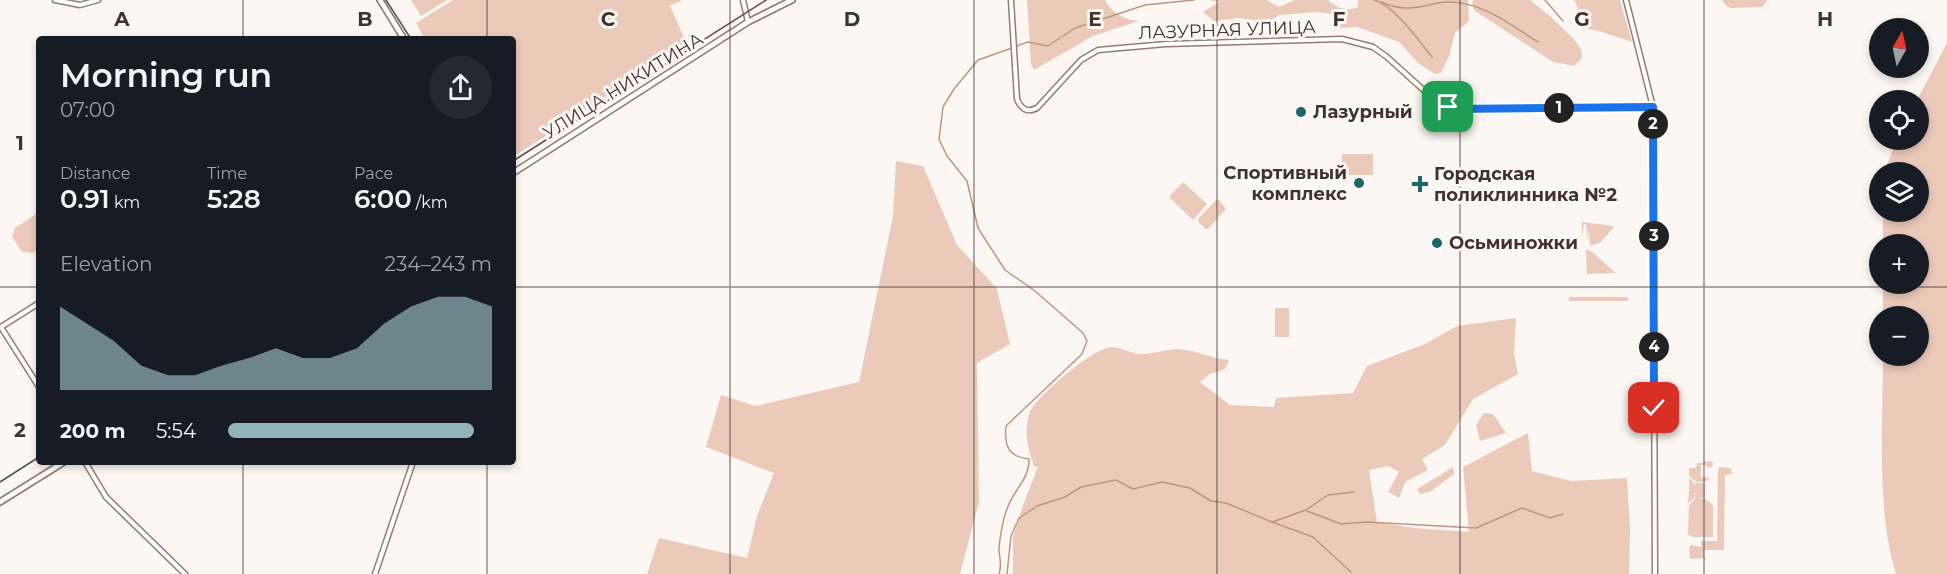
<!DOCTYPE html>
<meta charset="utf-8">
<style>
body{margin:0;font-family:Montserrat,sans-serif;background:#242831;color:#f1f3f6;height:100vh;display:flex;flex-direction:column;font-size:22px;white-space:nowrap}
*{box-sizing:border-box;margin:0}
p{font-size:20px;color:#9ea1a6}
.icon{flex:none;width:33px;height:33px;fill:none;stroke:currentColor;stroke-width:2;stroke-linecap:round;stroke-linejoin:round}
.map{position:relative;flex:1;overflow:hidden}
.details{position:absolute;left:36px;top:36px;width:480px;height:429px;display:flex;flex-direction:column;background:#171b24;border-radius:6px;box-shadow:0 3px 9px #0003}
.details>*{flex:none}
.needle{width:39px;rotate:9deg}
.fabs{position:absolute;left:1869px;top:18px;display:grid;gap:12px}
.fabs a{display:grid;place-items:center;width:60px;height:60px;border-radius:50%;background:#171b24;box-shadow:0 3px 9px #0003;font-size:30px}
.pin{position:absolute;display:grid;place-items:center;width:51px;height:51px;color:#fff;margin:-26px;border-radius:12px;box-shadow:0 3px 9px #0006}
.km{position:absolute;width:30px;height:30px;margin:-15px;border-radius:50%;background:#222;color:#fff;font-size:16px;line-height:30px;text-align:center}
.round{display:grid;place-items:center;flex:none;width:63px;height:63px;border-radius:32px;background:#242831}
.overview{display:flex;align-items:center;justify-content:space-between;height:102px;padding:0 24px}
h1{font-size:33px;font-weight:600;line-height:45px}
.metrics{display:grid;grid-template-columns:repeat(3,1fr);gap:9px;height:102px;padding:6px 24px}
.metrics div{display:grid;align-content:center}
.metrics b{font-size:26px;font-weight:600}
.metrics small{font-size:16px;font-weight:400}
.metrics p{font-size:16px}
.chart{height:168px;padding:12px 24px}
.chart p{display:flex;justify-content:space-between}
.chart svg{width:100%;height:108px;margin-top:6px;fill:#90b4b7;opacity:.7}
ul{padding:0 24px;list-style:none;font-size:20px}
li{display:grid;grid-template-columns:96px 72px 1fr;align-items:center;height:45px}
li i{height:15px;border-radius:8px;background:#90b4b7}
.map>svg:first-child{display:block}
</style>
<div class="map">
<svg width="1947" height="574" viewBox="0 0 1947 574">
<rect width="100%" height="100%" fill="#fdf7f3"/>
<!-- green -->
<g fill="#ebcaba">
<polygon points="411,0 447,0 421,16"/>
<polygon points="453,0 682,0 670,6 687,44 513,157 513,39 425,39 416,23"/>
<path d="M1027 0H1105C1112 13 1124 20 1139 21L1093 36 1034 70 1031 64Z"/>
<path d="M1208 0H1267L1279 7 1295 0H1328C1336 8 1348 12 1358 7V0H1468L1469 21 1455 33 1449 56 1441 73 1435 74 1418 63 1399 42 1357 27 1337 28 1334 14 1315 12 1280 15 1267 22 1239 18 1214 21 1203 12 1219 2Z"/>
<polygon points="1473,0 1530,0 1550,16 1573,38 1581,49 1582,58 1574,66 1553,62 1475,11 1472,4"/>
<polygon points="1574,0 1620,0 1632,42 1599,31 1588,29"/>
<polygon points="1722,0 1768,0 1762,7 1731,8 1726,6"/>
<path d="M1947 43V574H1896C1876 511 1883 422 1883 356H1918V316H1883V284H1918V244H1883V212H1918V172H1884L1897 140H1918V100H1917Z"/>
<rect x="1342" y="154" width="31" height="21"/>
<polygon points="896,161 923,166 957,245 997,289 1010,344 977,363 979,502 960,574 647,574 659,538 747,558 757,516 774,473 706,447 721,395 756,406 859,382 893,216"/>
<polygon points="1183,182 1207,204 1193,220 1169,197"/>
<polygon points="1216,200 1219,200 1226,209 1209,228 1206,229 1199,223 1198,219"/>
<polygon points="39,212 39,249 33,253 22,252 12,237 15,228"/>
<polygon points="1582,222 1613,226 1614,227 1600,243 1590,246 1589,227 1588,240 1586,224 1584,224 1582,237"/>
<polygon points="1586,249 1591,251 1616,273 1587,274"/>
<rect x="1569" y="297" width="59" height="4"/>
<rect x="1275" y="308" width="14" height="29"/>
<path d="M1516 318 1514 354 1518 374 1473 399 1445 445 1422 459 1428 470 1405 482 1399 498 1388 492 1399 472 1388 466 1369 470 1377 522 1414 528 1469 532 1463 467 1528 433 1532 471 1571 481 1627 478 1630 529 1629 574H1013V537L1023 505 1038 467 1034 466C1028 449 1023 430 1030 412 1037 396 1093 348 1111 347 1120 347 1129 352 1138 354 1151 355 1166 349 1179 349 1196 350 1212 359 1229 360L1225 369 1210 374 1200 382 1230 405 1274 407 1276 398 1353 393 1367 366 1425 344 1457 326Z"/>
<polygon points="1484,413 1493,414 1506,433 1480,441 1476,425"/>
<polygon points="1704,461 1711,461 1713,464 1712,467 1707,468 1706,465 1701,465 1701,477 1710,478 1705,482 1696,482 1689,476 1689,468 1696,468 1697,463 1703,463"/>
<polygon points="1453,467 1454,474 1430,492 1420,494 1417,489"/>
<polygon points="1719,467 1731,468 1732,474 1725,475 1724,550 1704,550 1704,556 1707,560 1702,558 1690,559 1689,547 1691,545 1701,547 1701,541 1717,541 1718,469"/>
<polygon points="1689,478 1694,483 1695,487 1695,483 1705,483 1705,498 1697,499 1705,499 1713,505 1713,537 1692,537 1688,534 1689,505 1695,499 1695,492 1694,499 1688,503 1689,491 1692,490 1689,490"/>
</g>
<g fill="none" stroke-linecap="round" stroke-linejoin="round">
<!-- stream -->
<g stroke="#c0957f" stroke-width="1.5">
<path d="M1374 0C1394 5 1419 41 1432 57"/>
<polyline points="1545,0 1563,21"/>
<path d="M1381 2C1393 7 1405 10 1418 7 1429 6 1438 1 1450 2 1484 3 1511 25 1538 42"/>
<polyline points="1016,46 1028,42 1048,46 1075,28 1145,5 1194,0"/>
<polyline points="1307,511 1341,524 1367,522 1476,528 1522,508 1550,518 1563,514"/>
<polyline points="1272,522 1313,537 1351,572"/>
<path d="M999 574C1002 565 1000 560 999 551 999 542 1003 518 1007 509 1013 490 1030 479 1029 459 1008 457 1004 445 1006 426L1082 354 1087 341 1083 333 1035 291 1005 270 978 228 967 181 947 156 939 139 943 107 954 89 978 60 1012 48"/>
<polyline points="1007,574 1011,536 1019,518 1037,506 1065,497 1081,487 1116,480 1133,489 1162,482 1190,488 1211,501 1226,503 1272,522 1306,510 1328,495 1354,492"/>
</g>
<!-- tertiary casing -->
<g stroke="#987b6d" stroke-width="7">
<g id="tertiary">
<polyline points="55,0 80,5 98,0"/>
<polyline points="743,0 748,22"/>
<path d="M1011 0 1017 99C1021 109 1027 113 1037 108L1081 60 1098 50 1166 44 1342 39 1373 47 1387 57 1439 104 1452 109 1653 107"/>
<polyline points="1626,0 1653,107 1655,574"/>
<polyline points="1,327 39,387"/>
<polyline points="1,327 39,303"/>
<polyline points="85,462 106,497 185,574"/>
<polyline points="375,574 413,462"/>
</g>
</g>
<!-- secondary casing -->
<g stroke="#987b6d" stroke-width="8">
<polyline id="secondary" points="380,0 404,39"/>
</g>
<!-- primary casing -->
<g stroke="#987b6d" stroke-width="8">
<g id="primary">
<polyline points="513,173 748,22 792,0"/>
<polyline points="0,502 64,462"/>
</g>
</g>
<!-- tertiary -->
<use href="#tertiary" stroke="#fff" stroke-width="4"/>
<!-- secondary -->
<use href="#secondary" stroke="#fff" stroke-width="4.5"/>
<!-- primary -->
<use href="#primary" stroke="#fff" stroke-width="4.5"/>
<!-- tram -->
<g stroke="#5c504a" stroke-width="1.5">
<polyline points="386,0 411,39"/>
<polyline points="513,161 766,0"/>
<polyline points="0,482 39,457"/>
</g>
</g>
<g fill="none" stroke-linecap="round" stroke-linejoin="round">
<!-- route casing -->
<g stroke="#fff" stroke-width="12">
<polyline id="route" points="1448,107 1452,109 1653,107 1654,408"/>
</g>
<!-- route -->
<use href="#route" stroke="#1a73e8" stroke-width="8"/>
</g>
<!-- grid -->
<path fill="none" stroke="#40332d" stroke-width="1.5" stroke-opacity="0.55" d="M243 0V39M487 0V39M730 0V574M974 0V574M1217 0V574M1460 0V574M1704 0V574M0 287H39M513 287H1947M243 462V574M487 462V574"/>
<!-- markers -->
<g fill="#19676a" stroke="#fdf7f3" stroke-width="2">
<circle cx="1301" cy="112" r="6"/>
<circle cx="1359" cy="183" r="6"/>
<path d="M1417 175h6v6h6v6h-6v6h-6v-6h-6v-6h6z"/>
<circle cx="1437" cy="243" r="6"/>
</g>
<g text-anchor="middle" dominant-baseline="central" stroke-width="6" stroke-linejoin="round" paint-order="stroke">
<!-- street labels -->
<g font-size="18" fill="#40332d" stroke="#fdf7f3">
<text transform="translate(1227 30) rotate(-2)">ЛАЗУРНАЯ УЛИЦА</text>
<text transform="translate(623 86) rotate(-32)">УЛИЦА НИКИТИНА</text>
</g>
<!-- poi labels -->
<g font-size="18" font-weight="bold" fill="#40332d" stroke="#fdf7f3" text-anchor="start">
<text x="1313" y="112">Лазурный</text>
<text x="1347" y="173" text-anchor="end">Спортивный<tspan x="1347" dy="21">комплекс</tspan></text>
<text x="1434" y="174">Городская<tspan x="1434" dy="21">поликлинника №2</tspan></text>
<text x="1449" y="243">Осьминожки</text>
</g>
</g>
<g font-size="20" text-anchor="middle" font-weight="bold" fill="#40332d" stroke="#fdf7f3" stroke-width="6" stroke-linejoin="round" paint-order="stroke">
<text x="122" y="26">A</text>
<text x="365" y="26">B</text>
<text x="608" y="26">C</text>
<text x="852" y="26">D</text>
<text x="1095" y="26">E</text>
<text x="1339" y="26">F</text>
<text x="1582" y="26">G</text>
<text x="1825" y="26">H</text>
<text x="20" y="150">1</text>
<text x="20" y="437">2</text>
</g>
</svg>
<div class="fabs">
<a><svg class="needle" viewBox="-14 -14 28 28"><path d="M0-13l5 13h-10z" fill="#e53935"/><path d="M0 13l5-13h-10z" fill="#9ea1a6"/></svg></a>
<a><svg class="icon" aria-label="locate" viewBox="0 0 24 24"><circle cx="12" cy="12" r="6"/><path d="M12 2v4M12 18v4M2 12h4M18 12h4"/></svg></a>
<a><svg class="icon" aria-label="layers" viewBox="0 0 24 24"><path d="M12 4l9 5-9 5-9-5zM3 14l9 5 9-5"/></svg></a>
<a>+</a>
<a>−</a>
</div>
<div class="pin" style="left:1448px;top:107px;background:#1e9e55"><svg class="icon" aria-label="arrive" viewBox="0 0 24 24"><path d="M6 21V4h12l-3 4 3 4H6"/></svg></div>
<div class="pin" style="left:1654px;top:408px;background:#d93025"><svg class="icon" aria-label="check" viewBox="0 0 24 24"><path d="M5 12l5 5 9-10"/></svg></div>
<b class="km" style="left:1559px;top:108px">1</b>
<b class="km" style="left:1653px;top:124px">2</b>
<b class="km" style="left:1654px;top:236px">3</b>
<b class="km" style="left:1654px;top:347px">4</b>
<section class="details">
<div class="overview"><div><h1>Morning run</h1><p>07:00</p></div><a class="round"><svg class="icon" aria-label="share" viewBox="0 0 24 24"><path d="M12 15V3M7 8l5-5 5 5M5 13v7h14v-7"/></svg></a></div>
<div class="metrics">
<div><p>Distance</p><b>0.91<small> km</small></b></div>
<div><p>Time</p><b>5:28</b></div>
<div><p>Pace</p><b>6:00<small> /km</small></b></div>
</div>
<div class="chart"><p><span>Elevation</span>234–243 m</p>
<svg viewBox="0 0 160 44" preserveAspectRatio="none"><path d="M0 44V10L10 17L20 24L30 34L40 38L50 38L60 34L70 31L80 27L90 31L100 31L110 27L120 17L130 10L140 6L150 6L160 10V44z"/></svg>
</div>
<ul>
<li><b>200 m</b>5:54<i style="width:93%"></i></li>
</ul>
</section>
</div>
